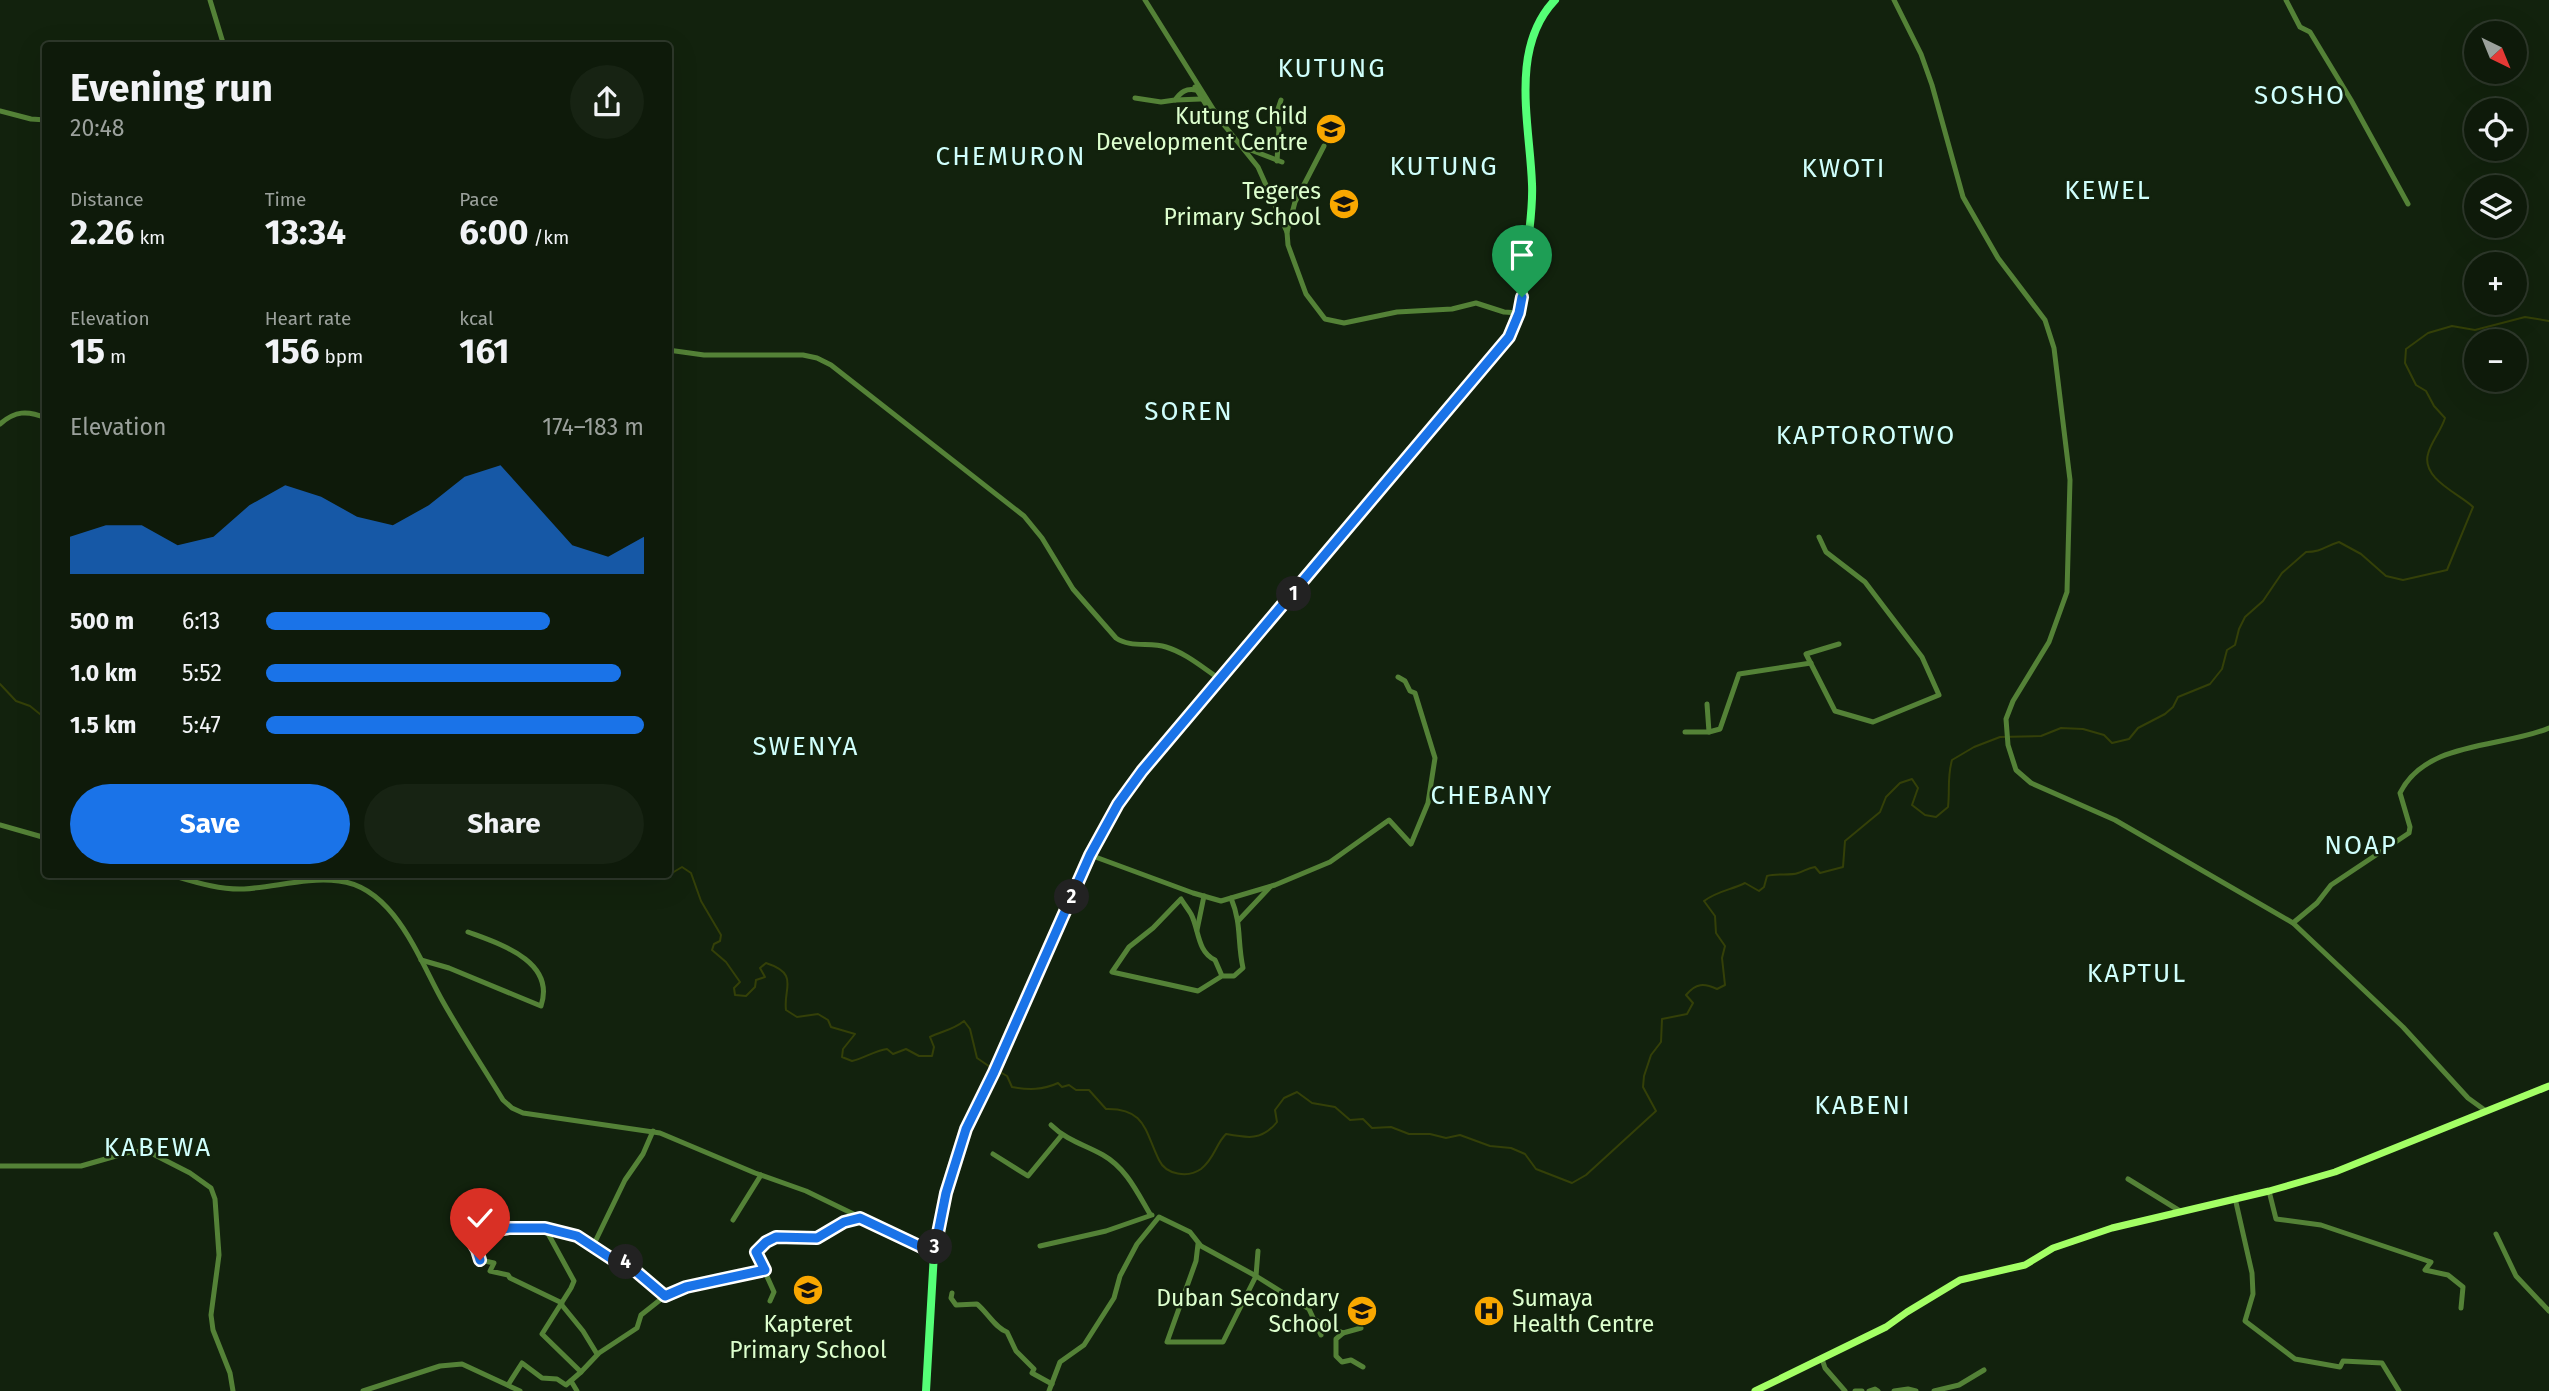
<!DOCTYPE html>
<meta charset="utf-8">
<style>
body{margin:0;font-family:"Fira Sans",sans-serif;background:#172313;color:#f1f3f6;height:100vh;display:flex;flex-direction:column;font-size:26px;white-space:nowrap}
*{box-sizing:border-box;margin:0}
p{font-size:23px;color:#9ba19c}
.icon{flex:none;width:38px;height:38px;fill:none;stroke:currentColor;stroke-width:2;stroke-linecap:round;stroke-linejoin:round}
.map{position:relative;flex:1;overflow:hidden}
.details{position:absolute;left:42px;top:42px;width:630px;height:836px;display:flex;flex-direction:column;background:#0e1a0a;border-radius:7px;box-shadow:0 7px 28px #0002,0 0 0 2px #2e382b}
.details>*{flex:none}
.needle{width:46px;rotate:137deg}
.controls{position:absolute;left:2464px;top:21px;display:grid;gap:14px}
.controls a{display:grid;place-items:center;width:63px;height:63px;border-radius:50%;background:#0e1a0a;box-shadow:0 7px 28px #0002,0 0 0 2px #2e382b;font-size:35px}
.pin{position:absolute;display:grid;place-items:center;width:60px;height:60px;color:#fff;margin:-72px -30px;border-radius:50% 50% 50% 0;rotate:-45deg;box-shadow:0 0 7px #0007}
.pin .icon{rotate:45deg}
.km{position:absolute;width:35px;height:35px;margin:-18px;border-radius:50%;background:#222;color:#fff;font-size:19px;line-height:35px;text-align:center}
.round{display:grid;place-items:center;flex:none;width:74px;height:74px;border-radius:37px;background:#172313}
.head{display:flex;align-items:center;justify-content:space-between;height:119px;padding:0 28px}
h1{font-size:38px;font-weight:700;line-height:52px}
.metrics{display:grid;grid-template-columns:repeat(3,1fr);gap:10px;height:119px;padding:7px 28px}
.metrics div{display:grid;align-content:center}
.metrics b{font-size:35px;font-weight:700}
.metrics small{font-size:19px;font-weight:400}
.metrics p{font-size:19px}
.chart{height:196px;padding:14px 28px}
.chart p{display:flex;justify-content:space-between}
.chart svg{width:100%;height:126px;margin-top:7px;fill:#1a73e8;opacity:.7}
.primary-button{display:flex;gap:14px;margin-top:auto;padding:14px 28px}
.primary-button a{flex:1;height:80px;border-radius:42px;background:#1a73e8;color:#fff;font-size:28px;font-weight:700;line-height:80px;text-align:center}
.primary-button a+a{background:#172313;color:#f1f3f6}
ul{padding:0 28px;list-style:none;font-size:23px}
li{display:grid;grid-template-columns:112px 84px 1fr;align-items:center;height:52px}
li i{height:18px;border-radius:9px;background:#1a73e8}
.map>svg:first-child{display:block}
</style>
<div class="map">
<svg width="2549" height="1391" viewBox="0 0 2549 1391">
<rect width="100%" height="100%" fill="#12220d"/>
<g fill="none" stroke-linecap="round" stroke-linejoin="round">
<!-- stream -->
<g stroke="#344008" stroke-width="2">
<polyline points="0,684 16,701 30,706 46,719"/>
<path d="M668 870 672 873 682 867 691 873 701 901 721 935 720 941 714 944 712 950 726 962 740 982 734 988 735 995 746 996 755 987 756 980 765 977 760 968 766 963C800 974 783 988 786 1010L797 1017 818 1014 828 1020 831 1027 855 1034 843 1049 842 1057 852 1061C865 1058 874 1051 887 1049L893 1054 906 1049 919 1056H932L934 1047 930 1037C942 1031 953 1030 964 1021L970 1029 977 1058 993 1069"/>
<path d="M998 1071 1007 1076 1012 1087C1029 1090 1043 1090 1058 1083L1062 1087 1069 1085 1076 1090H1089L1106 1109C1146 1108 1145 1132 1159 1160 1166 1175 1188 1178 1201 1169 1215 1158 1215 1145 1226 1134 1247 1138 1262 1141 1277 1122L1275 1110 1284 1098 1297 1092 1312 1103 1335 1107 1350 1120 1363 1119 1372 1128 1391 1127 1409 1134H1430L1446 1138 1460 1135 1490 1146 1511 1148 1525 1154 1536 1169 1572 1183 1586 1175 1656 1111 1643 1087 1644 1076 1651 1055 1661 1042 1662 1019 1687 1014 1693 1003 1686 995C1696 983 1704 983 1717 989L1725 985 1722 958 1725 946 1716 933 1715 916 1704 901C1717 891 1731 890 1745 883L1759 891 1764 887 1767 876C1777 873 1790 876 1798 873 1804 871 1808 868 1815 867L1820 873 1843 867 1845 841 1880 812 1886 797 1900 783 1912 779 1918 788 1912 805 1925 815 1936 817 1948 807C1950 789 1947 778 1952 760L1974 747 2000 737 2041 736 2061 728 2083 729 2104 735 2112 743 2129 739 2138 728 2165 714 2173 707 2178 697 2210 684 2222 669 2227 650 2235 645 2239 629 2245 617 2263 601 2282 573 2306 552C2322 552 2325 546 2339 542L2361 554 2386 576 2403 580 2447 570 2473 507C2460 494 2421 479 2428 454 2431 442 2441 431 2445 418L2434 406 2426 391 2416 385 2405 363 2406 349 2428 333 2452 326 2475 330 2525 317 2549 321"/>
</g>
<!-- street -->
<g stroke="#548237" stroke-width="5">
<polyline points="210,0 224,46"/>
<polyline points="1145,0 1220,120 1258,167 1287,232 1288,245 1306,294 1325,319 1344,323 1397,312 1452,309 1476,303 1504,312 1519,313"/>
<polyline points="1894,0 1921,54 1932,85 1963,197 1998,258 2045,320 2054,348 2070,480 2067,592 2049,642 2013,701 2006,719 2008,745 2016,770 2031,783 2115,820 2293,923 2403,1027 2468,1098 2486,1111"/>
<polyline points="2286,0 2300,27 2310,32 2351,100 2408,204"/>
<polyline points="1195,87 1208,108"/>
<path d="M1135 98 1161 102 1175 100C1181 92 1186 88 1196 90"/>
<polyline points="1175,100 1201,99"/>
<polyline points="0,111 31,119 46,120"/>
<polyline points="1243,147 1282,162"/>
<polyline points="1277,161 1279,129 1275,118 1281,100"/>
<polyline points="1287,232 1295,202 1324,146"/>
<path d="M668 350 704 355H803L817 358 831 365 1024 516 1042 538 1073 589 1116 638C1130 648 1150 642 1166 647 1186 653 1203 668 1220 679"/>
<path d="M0 424C15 411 27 410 46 418"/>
<polyline points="1819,537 1826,552 1865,582 1922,657 1939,695 1873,722 1835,711 1806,654 1839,644"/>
<polyline points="1707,704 1709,732 1720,729 1739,674 1811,663"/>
<polyline points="1685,732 1709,732"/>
<polyline points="0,825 46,838"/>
<polyline points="1090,855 1193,893 1221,901 1275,885 1330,862 1389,820 1411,844 1428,803 1435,758 1415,693 1410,691 1405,681 1398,677"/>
<path d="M171 875C195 882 219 890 244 889 276 887 307 877 339 881 394 887 419 959 442 1000 461 1034 483 1067 503 1100L512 1108 523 1113 660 1133 755 1173 806 1191 934 1253"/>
<polyline points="1239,920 1270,887"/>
<path d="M2293 923 2317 903 2331 885 2409 833 2410 827 2400 793C2426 740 2504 748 2549 728"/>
<polyline points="1197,930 1204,896"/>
<path d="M421 960 449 968 541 1006C556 961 500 944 468 932"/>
<path d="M1222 976 1215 960C1197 952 1199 929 1191 914 1188 909 1184 904 1181 899L1153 928 1129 947 1112 972 1198 991 1222 976H1234L1243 968C1237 940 1242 925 1231 898"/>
<path d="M1051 1125C1066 1140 1085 1145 1103 1155 1126 1168 1137 1192 1150 1214"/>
<polyline points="993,1154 1028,1176 1061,1136"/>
<polyline points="0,1166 81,1166 130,1152 147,1151 190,1173 211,1188 215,1199 219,1255 211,1315 213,1330 230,1373 233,1391"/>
<polyline points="2128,1179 2180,1211"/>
<polyline points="2269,1191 2276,1219 2321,1225 2431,1262 2425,1270 2448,1275 2463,1287 2461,1308"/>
<polyline points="2235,1198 2252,1273 2253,1294 2245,1321 2295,1359 2340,1367 2343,1361 2382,1363 2399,1391"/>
<polyline points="733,1220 761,1175"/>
<polyline points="537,1226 577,1236 612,1259 625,1262 665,1296 641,1315 637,1328 599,1353 581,1372 542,1334 571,1288 574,1281 545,1228 509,1228 468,1235 477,1250 480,1260 494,1263 490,1271 508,1275 510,1278 562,1303"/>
<polyline points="2496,1234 2516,1276 2549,1311"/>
<polyline points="1198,1244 1196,1261 1167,1342 1223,1342 1256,1276 1258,1251"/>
<polyline points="593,1246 625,1180 643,1154 653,1131"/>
<polyline points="1040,1246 1106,1231 1152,1215"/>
<path d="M952 1293 951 1298 956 1305 977 1304C988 1313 995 1328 1007 1332L1016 1351 1034 1369 1032 1373 1052 1384"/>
<polyline points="665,1296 686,1287 765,1270"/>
<path d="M770 1301 774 1292 756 1252C774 1224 798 1247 819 1237 835 1229 842 1222 860 1218"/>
<polyline points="561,1304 583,1331 597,1354"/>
<polyline points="1313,1319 1343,1333 1361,1328"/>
<polyline points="1343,1333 1336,1339 1336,1356 1342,1362 1351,1360 1363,1367"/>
<polyline points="1822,1359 1825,1368 1845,1391"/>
<polyline points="571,1381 577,1391"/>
<polyline points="508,1385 522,1363 542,1378 557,1379 566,1385 581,1372"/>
<polyline points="363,1391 440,1366 462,1364 520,1391"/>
<polyline points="1049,1391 1060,1362 1084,1345 1114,1298 1120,1276 1137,1244 1159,1217 1190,1232 1201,1246 1256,1276 1309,1309 1321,1335"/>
<polyline points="1855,1391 1862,1391"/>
<polyline points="1869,1391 1875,1389 1878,1391"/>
<polyline points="1894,1391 1908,1389 1916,1391"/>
<polyline points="1934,1391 1959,1385 1984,1370"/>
</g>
<!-- secondary -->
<polyline stroke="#a3ff65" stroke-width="7" points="1755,1391 1886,1327 1907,1312 1960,1280 2025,1265 2053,1248 2112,1228 2269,1191 2335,1172 2549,1086"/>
<!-- primary -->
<path stroke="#5f7" stroke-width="8" d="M926 1391 934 1253 946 1193 966 1129 994 1072 1090 855 1118 805 1142 771 1473 382C1487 364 1506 347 1515 326 1526 301 1525 270 1528 243 1530 223 1533 204 1532 184 1530 125 1509 48 1555 0"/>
</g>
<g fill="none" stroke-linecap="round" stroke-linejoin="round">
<!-- route casing -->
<g stroke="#fff" stroke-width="14">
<polyline id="route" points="480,1260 477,1250 468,1235 509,1228 545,1228 577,1236 612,1259 625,1262 665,1296 686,1287 765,1270 756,1252 766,1242 776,1237 817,1238 844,1222 860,1218 934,1253 946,1193 966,1129 994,1072 1090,855 1118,804 1142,771 1509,337 1519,313 1522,297"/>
</g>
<!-- route -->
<use href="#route" stroke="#1a73e8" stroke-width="9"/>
</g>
<!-- icons -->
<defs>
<g id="school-disc" transform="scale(1.575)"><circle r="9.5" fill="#f9a700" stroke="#12220d"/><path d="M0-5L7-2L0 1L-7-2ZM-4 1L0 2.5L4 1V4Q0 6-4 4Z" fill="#111"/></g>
<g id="hospital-disc" transform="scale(1.575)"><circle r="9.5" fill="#f9a700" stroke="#12220d"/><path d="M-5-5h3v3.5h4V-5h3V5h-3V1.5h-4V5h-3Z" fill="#111"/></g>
</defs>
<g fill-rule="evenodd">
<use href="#school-disc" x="1331" y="129"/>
<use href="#school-disc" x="1344" y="204"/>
<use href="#school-disc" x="808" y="1290"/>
<use href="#school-disc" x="1362" y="1311"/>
<use href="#hospital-disc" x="1489" y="1311"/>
</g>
<g text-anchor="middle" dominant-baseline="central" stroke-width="5" stroke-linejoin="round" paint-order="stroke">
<!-- poi labels -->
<g font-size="23" fill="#ddffce" stroke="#12220d" text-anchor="end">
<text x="1308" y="116">Kutung Child<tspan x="1308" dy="26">Development Centre</tspan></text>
<text x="1321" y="191">Tegeres<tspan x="1321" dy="26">Primary School</tspan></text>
<text x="1339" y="1298">Duban Secondary<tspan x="1339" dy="26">School</tspan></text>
<text x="1512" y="1298" text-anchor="start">Sumaya<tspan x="1512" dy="26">Health Centre</tspan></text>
<text x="808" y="1324" text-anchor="middle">Kapteret<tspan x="808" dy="26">Primary School</tspan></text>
</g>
<!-- quarter labels -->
<g font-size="26" letter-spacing="2" fill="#d0fffc" stroke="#12220d">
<text x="1332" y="68">KUTUNG</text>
<text x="2300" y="95">SOSHO</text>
<text x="1011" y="156">CHEMURON</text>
<text x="1444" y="166">KUTUNG</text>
<text x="1844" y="168">KWOTI</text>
<text x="2108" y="190">KEWEL</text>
<text x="1189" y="411">SOREN</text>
<text x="1866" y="435">KAPTOROTWO</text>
<text x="806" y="746">SWENYA</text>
<text x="1492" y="795">CHEBANY</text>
<text x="2361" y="845">NOAP</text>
<text x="2137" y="973">KAPTUL</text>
<text x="1863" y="1105">KABENI</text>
<text x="158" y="1147">KABEWA</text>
</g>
</g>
</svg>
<div class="controls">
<a><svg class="needle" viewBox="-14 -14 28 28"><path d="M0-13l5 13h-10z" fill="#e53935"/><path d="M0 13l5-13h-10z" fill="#9ba19c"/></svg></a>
<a><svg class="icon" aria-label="locate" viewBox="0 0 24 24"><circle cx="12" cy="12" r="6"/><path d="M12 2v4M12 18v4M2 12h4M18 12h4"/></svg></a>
<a><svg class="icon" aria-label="layers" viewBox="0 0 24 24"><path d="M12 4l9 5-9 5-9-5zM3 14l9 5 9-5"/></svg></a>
<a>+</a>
<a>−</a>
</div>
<div class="pin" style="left:1522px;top:297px;background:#1e9e55"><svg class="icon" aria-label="arrive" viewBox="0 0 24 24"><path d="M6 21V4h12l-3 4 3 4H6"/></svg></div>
<div class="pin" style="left:480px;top:1260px;background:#d93025"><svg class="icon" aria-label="check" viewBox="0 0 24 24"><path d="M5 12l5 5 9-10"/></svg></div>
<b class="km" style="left:1294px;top:594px">1</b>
<b class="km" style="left:1072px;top:897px">2</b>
<b class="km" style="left:935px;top:1247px">3</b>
<b class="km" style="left:626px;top:1262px">4</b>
<section class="details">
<div class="head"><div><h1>Evening run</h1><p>20:48</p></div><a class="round"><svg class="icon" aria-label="share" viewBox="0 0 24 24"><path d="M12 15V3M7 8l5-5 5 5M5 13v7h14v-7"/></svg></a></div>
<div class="metrics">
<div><p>Distance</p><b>2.26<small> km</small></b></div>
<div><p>Time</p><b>13:34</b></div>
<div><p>Pace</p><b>6:00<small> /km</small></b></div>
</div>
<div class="metrics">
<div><p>Elevation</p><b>15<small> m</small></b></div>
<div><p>Heart rate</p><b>156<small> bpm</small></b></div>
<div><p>kcal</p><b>161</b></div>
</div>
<div class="chart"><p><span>Elevation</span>174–183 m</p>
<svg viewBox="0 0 160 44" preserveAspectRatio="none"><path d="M0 44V31L10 27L20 27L30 34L40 31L50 20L60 13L70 17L80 24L90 27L100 20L110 10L120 6L130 20L140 34L150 38L160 31V44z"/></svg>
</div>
<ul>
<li><b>500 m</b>6:13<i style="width:75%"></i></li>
<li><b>1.0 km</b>5:52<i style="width:94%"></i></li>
<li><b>1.5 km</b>5:47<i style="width:100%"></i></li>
</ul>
<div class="primary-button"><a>Save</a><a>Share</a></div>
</section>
</div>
